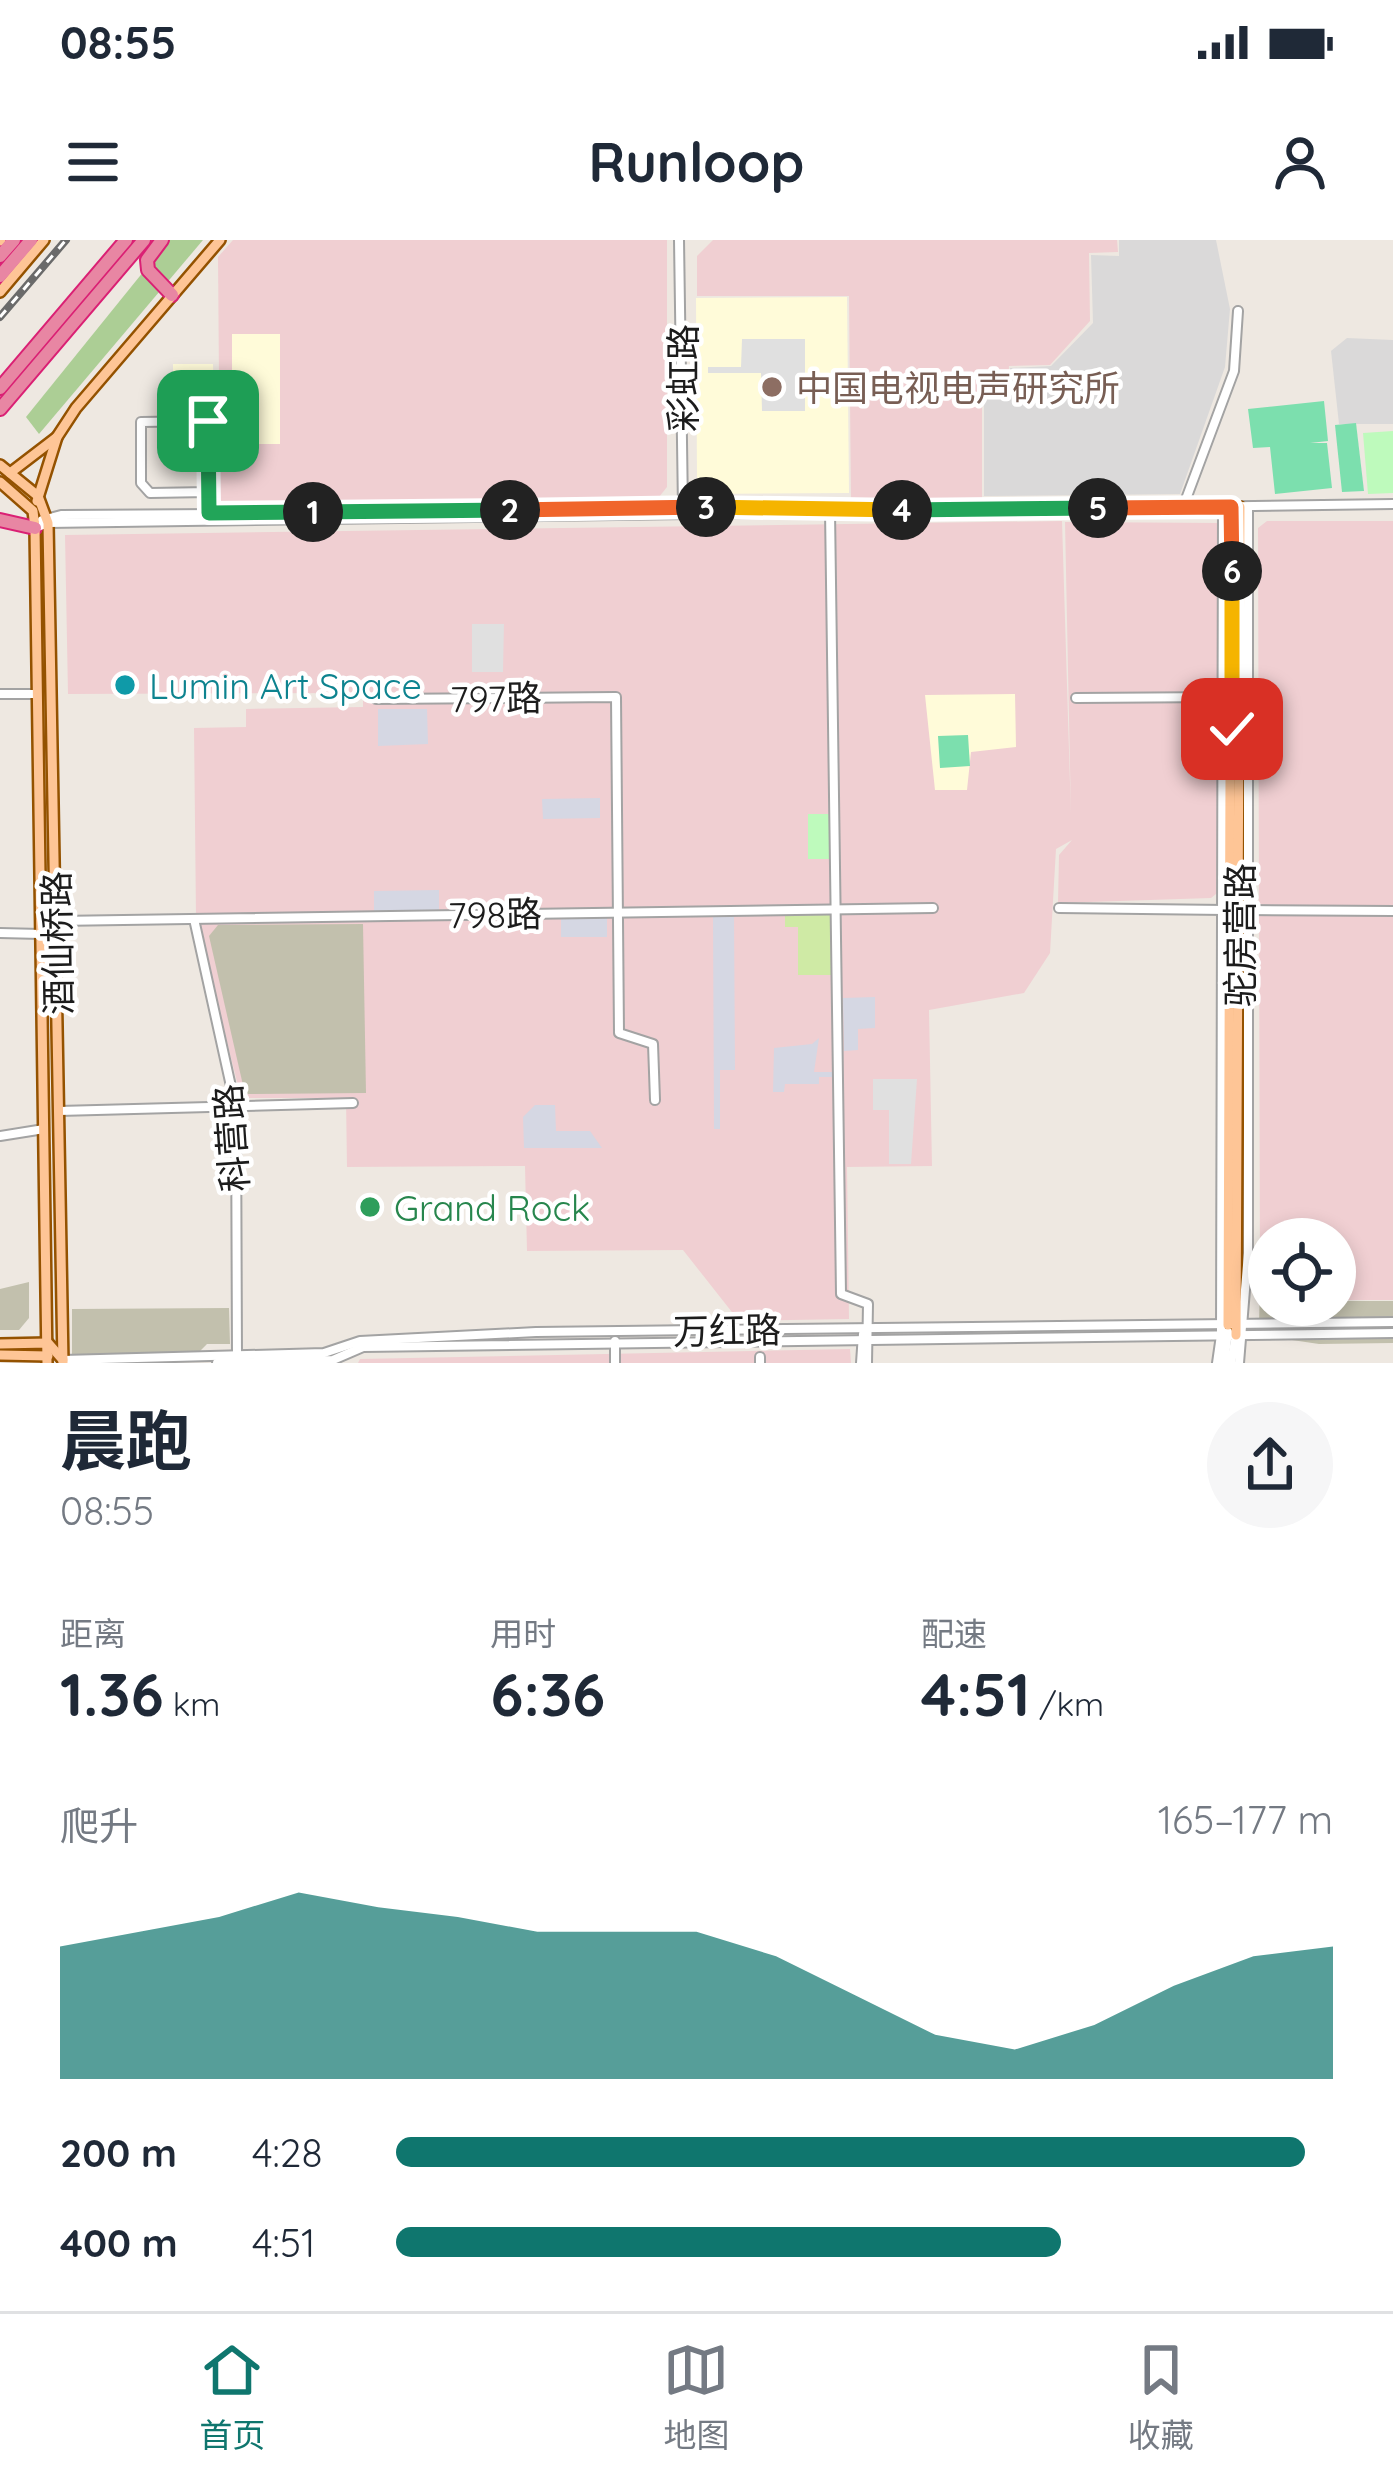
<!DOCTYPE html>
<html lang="zh">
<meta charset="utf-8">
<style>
body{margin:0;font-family:Quicksand,"Noto Sans SC",sans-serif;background:#f6f6f7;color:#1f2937;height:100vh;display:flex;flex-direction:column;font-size:45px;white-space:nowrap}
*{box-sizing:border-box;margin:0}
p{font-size:39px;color:#747a83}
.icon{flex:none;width:66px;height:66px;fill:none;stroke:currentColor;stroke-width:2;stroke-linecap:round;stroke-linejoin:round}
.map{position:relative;height:1123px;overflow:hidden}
.panel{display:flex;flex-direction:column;background:#fff;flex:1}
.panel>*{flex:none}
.buttons{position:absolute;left:1248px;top:978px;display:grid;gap:24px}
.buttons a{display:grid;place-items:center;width:108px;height:108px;border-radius:50%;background:#fff;box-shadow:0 6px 18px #0003;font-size:60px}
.pin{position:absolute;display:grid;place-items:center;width:102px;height:102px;color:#fff;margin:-51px;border-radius:24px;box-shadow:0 6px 18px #0006}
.km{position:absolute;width:60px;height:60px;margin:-30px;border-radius:50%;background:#222;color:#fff;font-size:33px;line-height:60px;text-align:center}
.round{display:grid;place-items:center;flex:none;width:126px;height:126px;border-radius:63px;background:#f6f6f7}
.headline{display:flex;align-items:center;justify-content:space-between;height:204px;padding:0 60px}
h1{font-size:66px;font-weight:700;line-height:90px}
.stats{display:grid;grid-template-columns:repeat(3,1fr);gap:18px;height:204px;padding:12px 60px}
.stats div{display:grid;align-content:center}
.stats b{font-size:60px;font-weight:700}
.stats small{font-size:33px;font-weight:400}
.stats p{font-size:33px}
.chart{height:336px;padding:24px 60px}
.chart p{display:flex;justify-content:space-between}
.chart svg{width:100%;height:216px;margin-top:12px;fill:#0f766e;opacity:.7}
ul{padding:0 60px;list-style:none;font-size:39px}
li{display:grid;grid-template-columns:192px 144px 1fr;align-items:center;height:90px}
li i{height:30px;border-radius:15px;background:#0f766e}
.status{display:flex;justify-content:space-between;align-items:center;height:84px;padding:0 60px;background:#fff;direction:ltr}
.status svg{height:33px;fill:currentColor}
header{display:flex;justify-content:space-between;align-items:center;height:156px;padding:0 60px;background:#fff;font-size:54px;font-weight:700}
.menu{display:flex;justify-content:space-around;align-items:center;height:168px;border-top:3px solid #e0e1e3;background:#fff;font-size:33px;color:#747a83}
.menu a{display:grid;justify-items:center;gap:6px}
.menu .active{color:#0f766e}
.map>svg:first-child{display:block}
</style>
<div class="status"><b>08:55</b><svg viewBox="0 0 49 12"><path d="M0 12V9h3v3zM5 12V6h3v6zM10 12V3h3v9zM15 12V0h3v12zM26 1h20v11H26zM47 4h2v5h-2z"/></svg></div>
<header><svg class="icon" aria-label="menu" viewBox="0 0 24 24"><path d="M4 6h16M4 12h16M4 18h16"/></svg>Runloop<svg class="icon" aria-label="person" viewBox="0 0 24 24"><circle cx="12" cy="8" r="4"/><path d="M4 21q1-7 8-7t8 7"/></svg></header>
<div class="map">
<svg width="1393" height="1123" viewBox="0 0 1393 1123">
<rect width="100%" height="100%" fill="#eee8e1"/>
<!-- residential -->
<g fill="#dad9d9">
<polygon points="1119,0 1216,0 1230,69 1225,127 1180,254 984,256 984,148 1010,149 1010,128 1051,126 1093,83 1091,15 1119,16"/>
<polygon points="1347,98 1393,100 1393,184 1339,184 1331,111"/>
</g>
<!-- commercial -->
<g fill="#f0cfd2">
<polygon points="233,0 667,0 667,247 659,257 220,263 218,17"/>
<polygon points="713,0 1117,0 1118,12 1089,13 1090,81 1050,125 1009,126 1008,145 982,147 982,260 851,261 849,56 697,56 697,16"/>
<polygon points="1062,281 1071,576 1065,282 1220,283 1221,650 1211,658 1058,663 1059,615 1072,600 1056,609 1050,713 1024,753 929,770 932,926 847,927 849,1079 739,1081 683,1010 527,1011 525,926 347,927 346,858 241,858 196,677 194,488 246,487 246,469 363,467 363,453 68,454 65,295"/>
<polygon points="1267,281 1393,281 1393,1060 1339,1060 1335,999 1269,999 1269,1038 1260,1038 1258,288"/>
<polygon points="850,1109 851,1123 358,1123 360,1119"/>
</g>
<!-- education -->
<g fill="#fffbd9">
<polygon points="847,57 849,253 702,254 697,237 696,58"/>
<rect x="232" y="94" width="48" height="110"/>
<polygon points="173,124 213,124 214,162 173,162"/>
<polygon points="1015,454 1016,507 971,512 967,550 935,550 925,455"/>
</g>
<!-- construction -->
<g fill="#c2c0ad">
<polygon points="363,684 366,853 245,854 209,696 218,685"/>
<polygon points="1335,1039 1339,1061 1393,1061 1393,1103 1319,1104 1265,1096 1259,1086 1260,1040 1269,1040 1269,1065 1335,1065"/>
<polygon points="29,1042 29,1078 19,1090 0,1090 0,1049"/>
<polygon points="229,1068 230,1104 207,1104 198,1113 72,1117 72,1069"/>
</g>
<!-- grass -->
<polygon fill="#cfeaa5" points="785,675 833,675 834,735 798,735 798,687 785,687"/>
<!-- forest -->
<polygon fill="#acce95" points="169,0 203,0 39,194 26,177"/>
<!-- park -->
<g fill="#befabc">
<polygon points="1393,191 1393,253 1368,254 1363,193"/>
<rect x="808" y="574" width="24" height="45"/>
</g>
<!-- pitch -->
<g fill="#7cdfae">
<polygon points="1324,161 1328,201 1310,203 1327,203 1332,248 1275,254 1270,207 1253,208 1248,169"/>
<polygon points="1356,183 1364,251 1342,252 1335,185"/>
<polygon points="968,495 970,526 940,528 938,496"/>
</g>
<!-- parking -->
<g fill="#e0e0e0">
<polygon points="742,99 805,99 805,171 762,171 761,133 708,133 708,127 741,127"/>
<polygon points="472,384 504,384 503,432 472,432"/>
<polygon points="873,839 917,839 911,924 889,924 889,870 873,870"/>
</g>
<!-- plaza -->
<g fill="#d5d7e3">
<polygon points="378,469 427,469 428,504 378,506"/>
<polygon points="600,558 600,578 543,579 542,559"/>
<polygon points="439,650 439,671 374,671 374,651"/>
<polygon points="713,674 734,674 735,830 720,830 720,889 714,889"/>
<polygon points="607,676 607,697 561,697 561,677"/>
<polygon points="875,757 875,788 858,789 858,810 844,811 843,758"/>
<polygon points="819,798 814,832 833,832 833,837 819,837 819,844 785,844 784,852 773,852 774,808 812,804"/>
<polygon points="535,865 555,865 556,891 590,891 602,908 524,908 523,877"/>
</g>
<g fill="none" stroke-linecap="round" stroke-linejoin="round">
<!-- minor casing -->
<g stroke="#a3a3a3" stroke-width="12">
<g id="minor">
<polyline points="679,0 683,268"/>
<polyline points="209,252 150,253 141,243 141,182 208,181 209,273"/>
<polyline points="1183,267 1234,131 1238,71"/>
<polyline points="830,271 841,1054 868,1064 867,1123"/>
<polyline points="42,280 61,275 823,270"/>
<polyline points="35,288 48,283 1393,264"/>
<polyline points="0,454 37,454"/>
<polyline points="1076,458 1225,457"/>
<polyline points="376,459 616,457 619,793 653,804 655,860"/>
<polyline points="1059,668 1225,670"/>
<polyline points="1246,670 1393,671"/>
<polyline points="194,679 236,869 237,1116"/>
<polyline points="57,681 933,668"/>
<polyline points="0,693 41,694"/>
<polyline points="59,871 353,863"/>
<polyline points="0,896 44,889"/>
<polyline points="615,1101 615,1123"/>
<polyline points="760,1117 760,1123"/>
<polyline points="63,1120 324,1113 360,1101 536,1092 1393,1082"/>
<polyline points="217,1123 333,1120 363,1107 1393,1093"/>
<polyline points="861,1123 863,1094"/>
<polyline points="1217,1123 1221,1095 1223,267"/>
<polyline points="1224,1123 1228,1092"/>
<polyline points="1231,1123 1236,1095"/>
<polyline points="1239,1123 1248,1013 1248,267"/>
</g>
</g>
<!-- major casing -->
<g stroke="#945200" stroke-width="14">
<g id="major">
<polyline points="0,1 1,0"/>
<polyline points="0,52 44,0"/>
<polyline points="0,225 38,256 48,283 63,1123"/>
<polyline points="10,233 57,197"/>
<polyline points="0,242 33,271 35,288 47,1123"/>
<polyline points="37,261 57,197 76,168 220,0"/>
<polyline points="1228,1085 1231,267"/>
<polyline points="1236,1095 1240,267"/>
<polyline points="0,1104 48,1103 63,1120"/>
<polyline points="0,1115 48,1116"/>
</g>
</g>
<!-- highway casing -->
<g stroke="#da2074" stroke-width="16">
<g id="highway">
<polyline points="162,0 147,20 148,30 172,55"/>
<polyline points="0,16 14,0"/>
<polyline points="0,36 31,0"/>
<polyline points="0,148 126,0"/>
<polyline points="0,169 144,0"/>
<polyline points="0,280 35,288"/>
</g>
</g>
<!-- minor -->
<use href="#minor" stroke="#fff" stroke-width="8"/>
<!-- major -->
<use href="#major" stroke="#fec596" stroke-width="9"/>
<!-- highway -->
<use href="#highway" stroke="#e886a3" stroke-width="12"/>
<!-- rail casing -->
<g stroke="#6a6a6a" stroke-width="8">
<polyline id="rail" points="0,77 66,0"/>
</g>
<!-- rail -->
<use href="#rail" stroke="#fff" stroke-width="3" stroke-dasharray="9" stroke-linecap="butt"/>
</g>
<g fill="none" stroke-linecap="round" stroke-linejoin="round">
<!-- split-1 casing -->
<g stroke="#fff" stroke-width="24">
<polyline id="split-1" points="208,181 209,273 313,272"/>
</g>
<!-- split-2 casing -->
<g stroke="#fff" stroke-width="24">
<polyline id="split-2" points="313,272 510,270"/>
</g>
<!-- split-3 casing -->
<g stroke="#fff" stroke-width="24">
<polyline id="split-3" points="510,270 706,267"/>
</g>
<!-- split-4 casing -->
<g stroke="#fff" stroke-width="24">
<polyline id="split-4" points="706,267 902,270"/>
</g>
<!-- split-5 casing -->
<g stroke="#fff" stroke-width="24">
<polyline id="split-5" points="902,270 1098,268"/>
</g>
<!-- split-6 casing -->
<g stroke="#fff" stroke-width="24">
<polyline id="split-6" points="1098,268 1231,267 1232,331"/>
</g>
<!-- split-7 casing -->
<g stroke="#fff" stroke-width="24">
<polyline id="split-7" points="1232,331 1232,489"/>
</g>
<!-- split-1 -->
<use href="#split-1" stroke="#22a559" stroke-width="15"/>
<!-- split-2 -->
<use href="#split-2" stroke="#22a559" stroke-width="15"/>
<!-- split-3 -->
<use href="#split-3" stroke="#f0652b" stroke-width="15"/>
<!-- split-4 -->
<use href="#split-4" stroke="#f5b400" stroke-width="15"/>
<!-- split-5 -->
<use href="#split-5" stroke="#22a559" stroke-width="15"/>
<!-- split-6 -->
<use href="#split-6" stroke="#f0652b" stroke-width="15"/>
<!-- split-7 -->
<use href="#split-7" stroke="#f5b400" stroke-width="15"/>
</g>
<!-- markers -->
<circle fill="#8d6e63" stroke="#fff" stroke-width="4.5" cx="772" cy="147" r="12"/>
<circle fill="#0f9aa8" stroke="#fff" stroke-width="4.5" cx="125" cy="445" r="12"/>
<circle fill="#2e9e5b" stroke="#fff" stroke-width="4.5" cx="370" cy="967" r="12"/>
<g text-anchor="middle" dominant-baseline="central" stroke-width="9" stroke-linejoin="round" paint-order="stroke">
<!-- street labels -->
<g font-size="36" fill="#1c1c1c" stroke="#fff">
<text transform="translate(682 138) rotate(-90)">彩虹路</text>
<text transform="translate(496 458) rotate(-1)">797路</text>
<text transform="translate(495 674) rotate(-1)">798路</text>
<text transform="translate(1239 695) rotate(-90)">驼房营路</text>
<text transform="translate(57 703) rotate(-91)">酒仙桥路</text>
<text transform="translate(231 898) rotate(-94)">科营路</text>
<text transform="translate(727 1090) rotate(-1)">万红路</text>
</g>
<!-- education labels -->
<g font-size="36" fill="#785e54" stroke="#fff" text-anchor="start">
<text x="796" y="147">中国电视电声研究所</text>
</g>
<!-- culture labels -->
<g font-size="36" fill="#0d838f" stroke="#fff" text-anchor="start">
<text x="149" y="445">Lumin Art Space</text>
</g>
<!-- leisure labels -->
<g font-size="36" fill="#27864d" stroke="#fff" text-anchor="start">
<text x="394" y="967">Grand Rock</text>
</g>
</g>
</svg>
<div class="buttons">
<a><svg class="icon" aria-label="locate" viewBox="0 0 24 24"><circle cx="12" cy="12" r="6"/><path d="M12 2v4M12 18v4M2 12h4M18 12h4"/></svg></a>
</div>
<div class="pin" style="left:208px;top:181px;background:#1e9e55"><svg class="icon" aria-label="arrive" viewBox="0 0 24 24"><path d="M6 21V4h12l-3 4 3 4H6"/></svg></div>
<div class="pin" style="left:1232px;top:489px;background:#d93025"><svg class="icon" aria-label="check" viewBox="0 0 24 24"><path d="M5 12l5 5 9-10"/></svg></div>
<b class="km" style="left:313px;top:272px">1</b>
<b class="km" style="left:510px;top:270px">2</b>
<b class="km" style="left:706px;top:267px">3</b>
<b class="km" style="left:902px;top:270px">4</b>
<b class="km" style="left:1098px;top:268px">5</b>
<b class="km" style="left:1232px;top:331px">6</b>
</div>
<section class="panel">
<div class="headline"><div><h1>晨跑</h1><p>08:55</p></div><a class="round"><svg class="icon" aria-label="share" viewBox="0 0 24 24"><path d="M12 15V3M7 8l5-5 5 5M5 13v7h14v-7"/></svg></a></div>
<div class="stats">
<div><p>距离</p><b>1.36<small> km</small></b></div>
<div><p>用时</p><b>6:36</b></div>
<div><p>配速</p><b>4:51<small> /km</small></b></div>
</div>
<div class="chart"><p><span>爬升</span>165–177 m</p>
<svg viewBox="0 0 160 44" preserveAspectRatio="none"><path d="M0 44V17L10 14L20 11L30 6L40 9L50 11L60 14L70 14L80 14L90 19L100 27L110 35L120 38L130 33L140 25L150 19L160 17V44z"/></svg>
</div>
<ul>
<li><b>200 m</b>4:28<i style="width:97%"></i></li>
<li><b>400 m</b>4:51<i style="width:71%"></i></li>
</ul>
</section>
<nav class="menu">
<a class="active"><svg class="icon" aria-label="home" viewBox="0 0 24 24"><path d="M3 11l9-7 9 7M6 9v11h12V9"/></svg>首页</a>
<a><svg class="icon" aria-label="map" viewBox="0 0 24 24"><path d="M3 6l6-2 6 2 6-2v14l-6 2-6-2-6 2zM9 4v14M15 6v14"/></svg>地图</a>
<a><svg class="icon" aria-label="saved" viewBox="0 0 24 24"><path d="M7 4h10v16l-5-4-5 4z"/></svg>收藏</a>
</nav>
